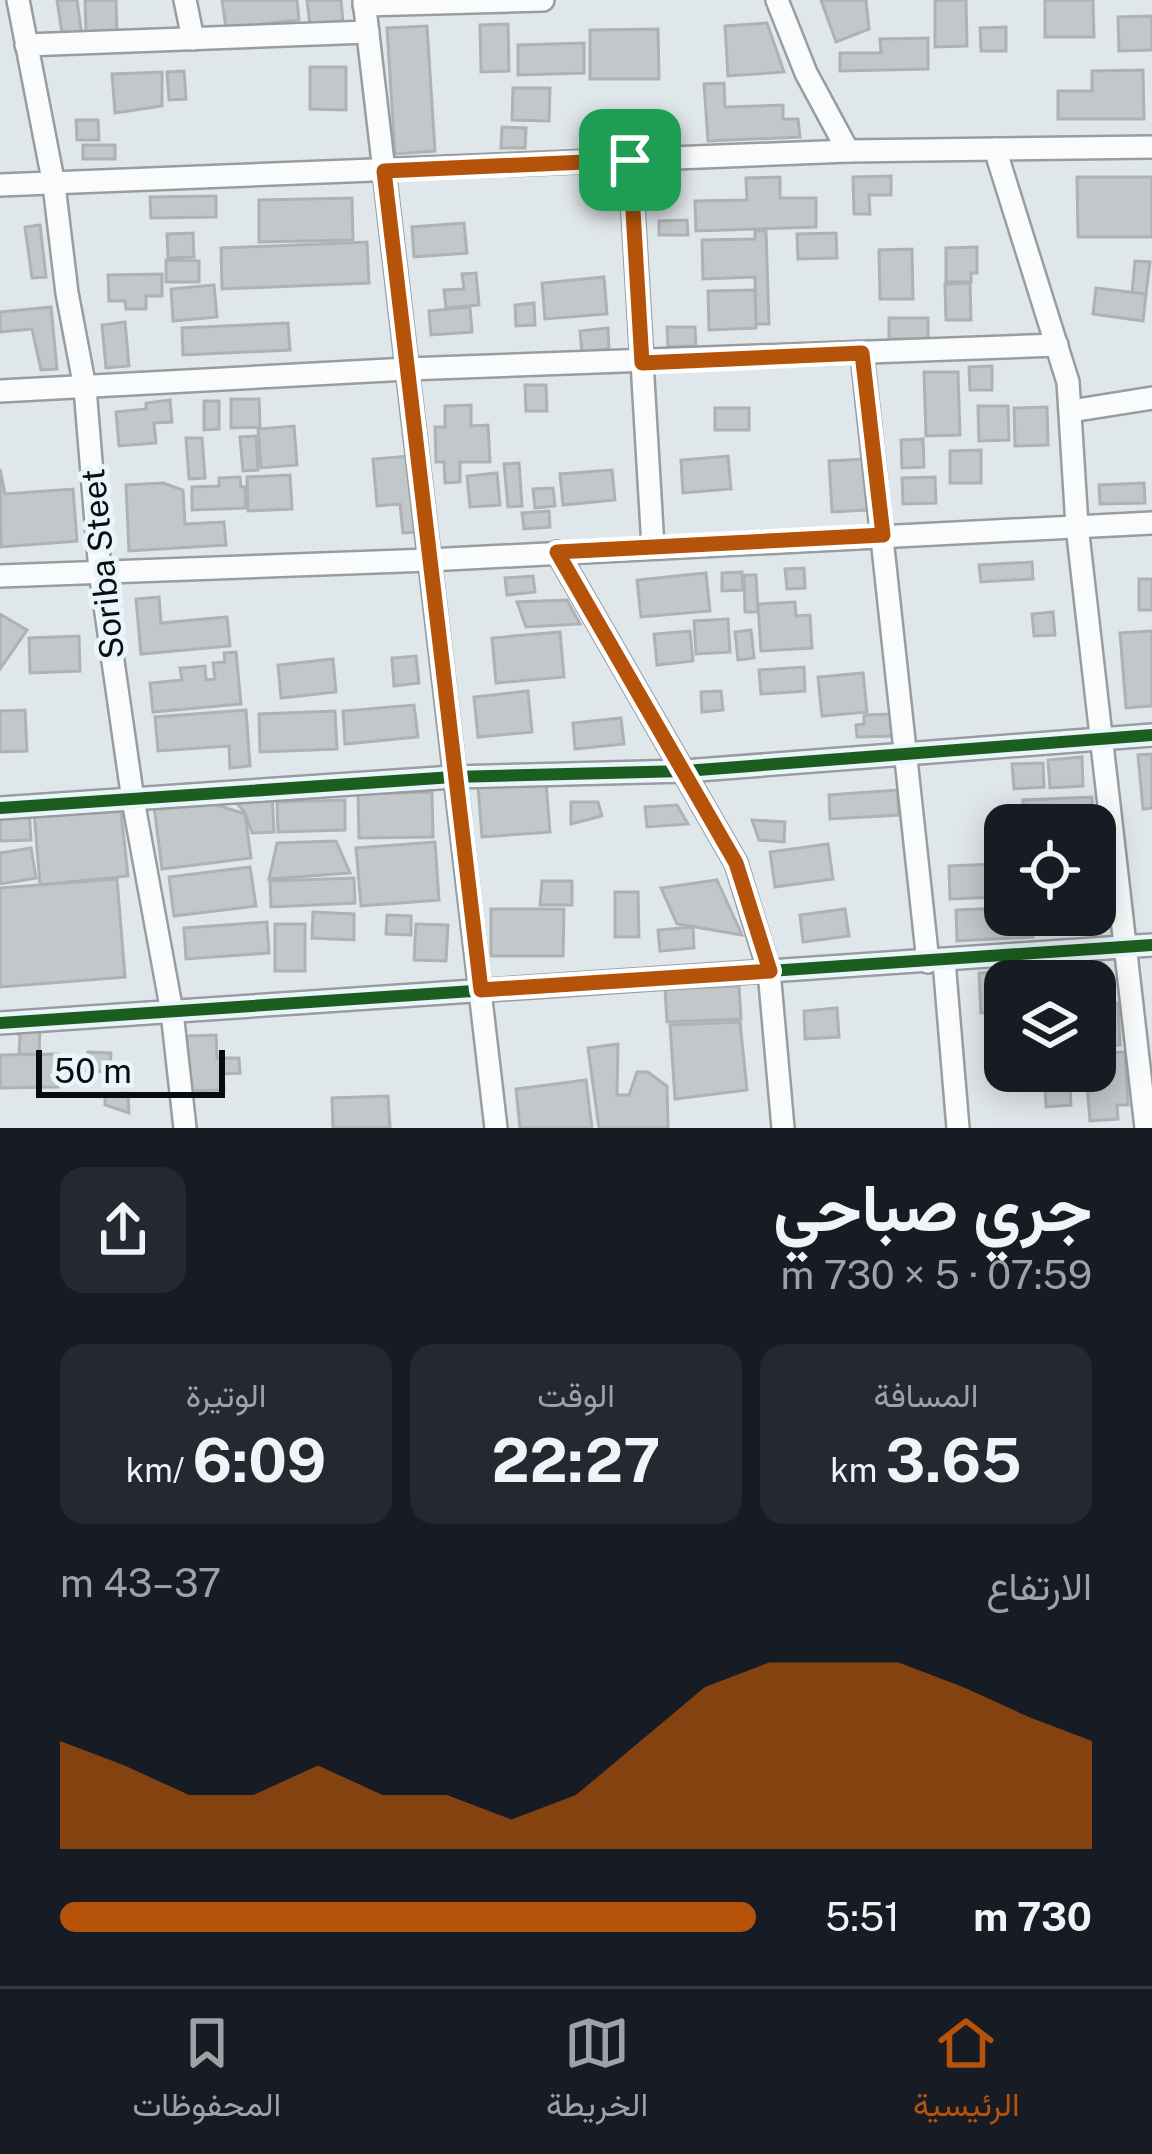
<!DOCTYPE html>
<html lang="ar">
<meta charset="utf-8">
<style>
body{margin:0;font-family:"Public Sans",Vazirmatn,sans-serif;background:#242831;color:#f1f3f6;direction:rtl;height:100vh;display:flex;flex-direction:column;font-size:45px;white-space:nowrap}
*{box-sizing:border-box;margin:0}
p{font-size:39px;color:#9ea1a6}
.icon{flex:none;width:66px;height:66px;fill:none;stroke:currentColor;stroke-width:2;stroke-linecap:round;stroke-linejoin:round}
.map{position:relative;height:1128px;overflow:hidden;direction:ltr}
.side{display:flex;flex-direction:column;background:#171b24;flex:1}
.side>*{flex:none}
.fabs{position:absolute;left:984px;top:804px;display:grid;gap:24px}
.fabs a{display:grid;place-items:center;width:132px;height:132px;border-radius:24px;background:#171b24;box-shadow:0 6px 30px #0003;font-size:60px}
.scale{position:absolute;left:36px;bottom:30px;width:189px;box-sizing:border-box;padding-left:12px;border:6px solid #080c0e;border-top:0;font-size:33px;line-height:42px;white-space:nowrap;color:#080c0e;-webkit-text-stroke:9px #e9f5fb;paint-order:stroke}
.pin{position:absolute;display:grid;place-items:center;width:102px;height:102px;color:#fff;margin:-51px;border-radius:24px;box-shadow:0 6px 18px #0006}
.round{display:grid;place-items:center;flex:none;width:126px;height:126px;border-radius:24px;background:#242831}
.summary{display:flex;align-items:center;justify-content:space-between;height:204px;padding:0 60px}
h1{font-size:66px;font-weight:700;line-height:90px}
.metrics{display:grid;grid-template-columns:repeat(3,1fr);gap:18px;height:204px;padding:12px 60px}
.metrics div{display:grid;align-content:center;border-radius:24px;background:#242831;text-align:center}
.metrics b{font-size:60px;font-weight:700}
.metrics small{font-size:33px;font-weight:400}
.metrics p{font-size:33px}
.chart{height:336px;padding:24px 60px}
.chart p{display:flex;justify-content:space-between}
.chart svg{width:100%;height:216px;margin-top:12px;fill:#b45309;opacity:.7}
ul{padding:0 60px;list-style:none;font-size:39px}
li{display:grid;grid-template-columns:192px 144px 1fr;align-items:center;height:90px}
li i{height:30px;border-radius:15px;background:#b45309}
.tab-bar{display:flex;justify-content:space-around;align-items:center;height:168px;border-top:3px solid #363941;background:#171b24;font-size:33px;color:#9ea1a6}
.tab-bar a{display:grid;justify-items:center;gap:6px}
.tab-bar .active{color:#b45309}
.map>svg:first-child{display:block}
</style>
<div class="map">
<svg width="1152" height="1128" viewBox="0 0 1152 1128">
<rect width="100%" height="100%" fill="#e0e7ea"/>
<!-- building -->
<g fill="#c2c7c9" stroke="#adb2b5" stroke-width="3">
<polygon points="57,0 77,0 82,36 63,39"/>
<polygon points="85,0 116,0 117,32 86,33"/>
<polygon points="222,0 297,0 299,20 226,28"/>
<polygon points="307,0 341,0 343,23 310,26"/>
<polygon points="821,0 866,0 869,29 836,42"/>
<polygon points="935,0 966,0 967,46 935,47"/>
<polygon points="1045,0 1093,0 1094,37 1045,37"/>
<polygon points="1152,16 1152,50 1119,51 1118,17"/>
<polygon points="767,23 784,72 728,76 725,26"/>
<polygon points="508,24 509,71 481,72 480,25"/>
<polygon points="427,26 435,151 395,154 387,28"/>
<polygon points="1006,27 1006,51 981,51 980,28"/>
<polygon points="658,29 659,79 590,79 590,30"/>
<polygon points="928,38 928,69 840,71 840,53 881,53 880,39"/>
<polygon points="584,43 584,73 518,75 518,45"/>
<polygon points="310,67 346,67 346,110 310,109"/>
<polygon points="1143,70 1144,119 1058,119 1058,91 1092,91 1092,71"/>
<polygon points="184,71 186,99 169,100 167,72"/>
<polygon points="162,72 162,106 115,113 112,74"/>
<polygon points="724,83 725,107 783,105 783,119 798,119 800,137 708,141 704,84"/>
<polygon points="513,88 550,88 549,121 512,120"/>
<polygon points="76,120 98,120 99,140 77,140"/>
<polygon points="502,127 526,128 525,148 501,148"/>
<rect x="83" y="145" width="32" height="14"/>
<polygon points="891,176 891,195 869,195 870,214 854,214 853,177"/>
<polygon points="780,177 780,198 816,198 816,227 696,231 695,201 747,200 746,178"/>
<polygon points="1077,177 1152,177 1152,237 1078,237"/>
<polygon points="216,196 216,217 151,218 150,197"/>
<polygon points="352,198 353,240 259,242 259,200"/>
<polygon points="687,220 688,235 659,235 659,221"/>
<polygon points="464,223 467,253 414,257 412,227"/>
<polygon points="40,225 46,277 32,278 25,227"/>
<polygon points="755,231 766,231 769,324 756,324 755,277 703,279 702,240 755,239"/>
<polygon points="193,233 194,257 168,258 167,234"/>
<polygon points="836,233 837,258 798,259 797,234"/>
<polygon points="367,242 369,283 222,289 221,248"/>
<polygon points="977,247 977,273 971,273 971,282 946,282 946,248"/>
<polygon points="912,249 913,299 880,299 879,250"/>
<polygon points="166,260 199,261 199,282 166,282"/>
<polygon points="1135,261 1150,262 1146,294 1132,293"/>
<polygon points="476,273 479,305 446,308 444,290 464,289 462,274"/>
<polygon points="162,274 162,296 146,296 146,309 126,309 125,301 109,301 108,275"/>
<polygon points="604,277 607,314 545,319 542,283"/>
<polygon points="970,283 971,320 946,320 945,284"/>
<polygon points="214,285 217,317 173,321 171,289"/>
<polygon points="1096,288 1146,294 1143,321 1093,314"/>
<polygon points="755,290 756,328 709,330 708,291"/>
<polygon points="534,303 535,325 516,326 515,305"/>
<polygon points="51,307 57,369 41,370 32,329 0,332 0,312"/>
<polygon points="470,307 472,332 431,335 429,311"/>
<rect x="889" y="318" width="39" height="21"/>
<polygon points="125,322 129,366 106,368 102,325"/>
<polygon points="288,323 290,350 183,355 182,328"/>
<polygon points="667,327 695,327 696,346 668,347"/>
<polygon points="608,328 609,349 582,352 580,331"/>
<polygon points="992,366 992,390 970,390 969,367"/>
<polygon points="924,372 958,372 960,435 926,436"/>
<polygon points="525,385 546,385 547,411 526,411"/>
<polygon points="231,399 259,399 260,427 231,428"/>
<polygon points="170,400 172,422 154,423 156,443 119,446 116,412 146,409 146,403"/>
<polygon points="204,401 219,401 219,429 204,430"/>
<polygon points="471,405 471,426 488,425 490,462 460,462 460,482 445,483 444,462 436,462 435,427 445,427 445,406"/>
<polygon points="978,406 1008,406 1009,440 979,441"/>
<polygon points="1047,407 1048,445 1015,446 1014,408"/>
<rect x="715" y="408" width="34" height="22"/>
<polygon points="294,426 297,465 261,468 258,429"/>
<polygon points="256,436 258,470 243,471 240,437"/>
<polygon points="186,438 202,438 205,478 189,479"/>
<polygon points="923,439 924,467 902,468 901,440"/>
<polygon points="981,450 981,483 950,483 950,451"/>
<polygon points="409,456 418,532 403,533 400,504 377,506 373,459"/>
<polygon points="728,456 731,489 683,493 681,460"/>
<polygon points="865,459 867,510 832,512 829,461"/>
<polygon points="519,463 522,506 508,507 504,464"/>
<polygon points="0,469 5,494 73,489 77,541 1,547"/>
<polygon points="612,470 615,500 563,505 560,474"/>
<polygon points="497,473 500,505 470,507 467,476"/>
<polygon points="290,475 292,509 248,511 247,477"/>
<polygon points="240,477 241,487 245,487 246,508 192,510 192,487 219,486 219,478"/>
<polygon points="935,477 936,503 903,504 902,478"/>
<polygon points="163,483 183,490 185,524 224,522 226,545 129,551 126,485"/>
<polygon points="1144,483 1145,503 1100,504 1099,485"/>
<polygon points="553,488 555,506 535,508 533,489"/>
<polygon points="549,511 550,527 524,529 522,513"/>
<polygon points="1032,562 1033,579 981,582 979,565"/>
<polygon points="804,568 805,588 787,589 785,569"/>
<polygon points="742,572 743,590 722,591 722,573"/>
<polygon points="706,573 710,611 641,617 637,580"/>
<polygon points="744,575 756,575 758,612 745,612"/>
<polygon points="533,576 535,592 507,595 505,578"/>
<rect x="1139" y="579" width="13" height="31"/>
<polygon points="159,597 161,623 227,617 230,646 141,654 136,599"/>
<polygon points="567,600 580,624 526,627 517,602"/>
<polygon points="795,602 796,616 810,615 812,648 761,651 758,604"/>
<polygon points="1053,612 1055,635 1034,636 1032,614"/>
<polygon points="0,614 27,630 0,669"/>
<polygon points="728,619 730,652 696,654 694,621"/>
<polygon points="751,630 754,658 738,660 735,632"/>
<polygon points="690,631 693,661 657,665 654,634"/>
<polygon points="1152,631 1152,706 1126,708 1120,633"/>
<polygon points="560,632 564,677 496,683 492,638"/>
<polygon points="79,636 80,671 30,673 29,638"/>
<polygon points="236,652 241,704 153,712 150,683 182,680 180,668 205,666 206,680 215,679 213,663 225,662 224,653"/>
<polygon points="416,656 419,683 394,686 392,658"/>
<polygon points="333,659 336,692 281,698 278,665"/>
<polygon points="804,667 805,691 761,694 759,670"/>
<polygon points="863,673 867,712 822,716 818,677"/>
<polygon points="528,691 532,732 478,737 474,697"/>
<polygon points="721,691 723,710 702,712 701,692"/>
<polygon points="414,705 418,737 345,744 343,711"/>
<polygon points="25,710 27,751 0,752 0,711"/>
<polygon points="246,710 250,766 230,768 229,746 158,751 155,717"/>
<polygon points="335,711 337,749 260,752 259,714"/>
<polygon points="892,714 893,736 857,737 856,725 864,724 864,715"/>
<polygon points="621,718 624,744 575,749 573,723"/>
<polygon points="1152,754 1152,808 1143,809 1138,755"/>
<polygon points="1082,757 1083,786 1050,788 1048,760"/>
<polygon points="1043,763 1044,787 1014,789 1012,764"/>
<polygon points="546,782 550,832 482,837 478,787"/>
<polygon points="897,790 899,815 830,819 829,795"/>
<polygon points="432,792 433,837 359,838 358,794"/>
<polygon points="272,795 274,832 252,833 245,813 231,796"/>
<polygon points="1092,797 1093,818 1024,822 1023,800"/>
<polygon points="201,800 245,814 251,858 162,869 154,806"/>
<polygon points="345,800 345,830 278,832 277,802"/>
<polygon points="120,802 128,876 40,885 34,811"/>
<polygon points="571,802 598,802 602,816 571,824"/>
<polygon points="677,805 688,824 647,827 645,807"/>
<polygon points="29,809 31,840 0,841 0,811"/>
<polygon points="752,820 785,822 784,842 759,840"/>
<polygon points="336,841 350,873 269,879 277,843"/>
<polygon points="435,842 439,900 361,906 356,848"/>
<polygon points="828,844 833,879 775,887 770,852"/>
<polygon points="31,848 36,878 0,884 0,853"/>
<polygon points="996,864 998,897 950,899 949,866"/>
<polygon points="250,867 256,906 174,916 169,877"/>
<polygon points="354,878 355,903 271,907 270,881"/>
<polygon points="117,879 125,977 0,987 0,888"/>
<polygon points="717,880 742,935 677,924 661,888"/>
<polygon points="542,881 572,881 572,905 540,905"/>
<polygon points="615,892 638,892 639,937 615,937"/>
<polygon points="1005,908 1005,915 1032,915 1033,937 957,941 956,910"/>
<polygon points="491,909 564,909 563,956 491,956"/>
<polygon points="845,909 849,936 803,942 800,915"/>
<polygon points="313,912 354,914 354,940 312,938"/>
<polygon points="387,915 411,916 411,935 386,934"/>
<polygon points="267,922 269,953 186,959 184,928"/>
<rect x="275" y="924" width="30" height="47"/>
<polygon points="416,924 448,925 446,961 414,960"/>
<polygon points="693,927 694,948 660,951 658,930"/>
<polygon points="1041,970 1041,981 1005,981 1005,1012 981,1013 979,973"/>
<polygon points="739,986 741,1019 667,1022 665,989"/>
<polygon points="1118,1003 1120,1045 1095,1046 1095,1004"/>
<polygon points="837,1008 839,1037 805,1039 804,1011"/>
<polygon points="1005,1021 1005,1051 989,1052 987,1022"/>
<polygon points="740,1022 747,1090 675,1099 670,1025"/>
<polygon points="10,1026 40,1027 39,1055 19,1054 20,1036"/>
<polygon points="216,1035 217,1058 239,1058 240,1073 223,1074 224,1090 189,1091 187,1036"/>
<polygon points="618,1044 617,1095 629,1095 637,1072 648,1072 667,1086 668,1128 599,1128 588,1048"/>
<polygon points="88,1052 111,1053 110,1072 87,1071"/>
<polygon points="1125,1052 1128,1105 1117,1105 1118,1119 1090,1121 1087,1086 1094,1086 1095,1053"/>
<polygon points="58,1054 58,1087 0,1088 0,1055"/>
<polygon points="586,1080 592,1128 520,1128 516,1089"/>
<polygon points="1070,1086 1071,1105 1046,1107 1045,1087"/>
<polygon points="128,1093 129,1113 105,1105 105,1094"/>
<polygon points="388,1096 390,1128 333,1128 332,1098"/>
</g>
<g fill="none" stroke-linecap="round" stroke-linejoin="round">
<!-- street casing -->
<g stroke="#989da0" stroke-width="26">
<g id="street">
<polyline points="18,0 54,185 67,293 85,388 100,571 133,800 172,1012 185,1128"/>
<polyline points="185,0 193,39"/>
<polyline points="364,0 496,1128"/>
<polyline points="777,0 806,73 848,151"/>
<polyline points="364,5 543,0"/>
<polyline points="26,45 368,32"/>
<polyline points="995,149 1068,382 1077,526 1146,1128"/>
<polyline points="630,160 653,547"/>
<polyline points="0,185 848,151 1152,147"/>
<polyline points="862,354 928,962"/>
<polyline points="0,391 407,369 1057,345"/>
<polyline points="1071,411 1152,398"/>
<polyline points="557,552 736,863 769,971 783,1128"/>
<polyline points="0,576 429,560 1152,523"/>
<polyline points="0,808 453,777 685,771 1152,735"/>
<polyline points="944,961 958,1128"/>
<polyline points="0,1023 1152,945"/>
</g>
</g>
<!-- street -->
<use href="#street" stroke="#fafbfc" stroke-width="21"/>
<!-- cycleway casing -->
<g stroke="#e9f5fb" stroke-width="20">
<g id="cycleway">
<polyline points="0,808 453,777 685,771 1152,735"/>
<polyline points="0,1023 1152,945"/>
</g>
</g>
<!-- cycleway -->
<use href="#cycleway" stroke="#1b5e20" stroke-width="12"/>
</g>
<g fill="none" stroke-linecap="round" stroke-linejoin="round">
<!-- route casing -->
<g stroke="#fff" stroke-width="24">
<polygon id="route" points="630,160 642,363 862,353 883,535 557,552 736,863 770,971 481,990 384,171"/>
</g>
<!-- route -->
<use href="#route" stroke="#b45309" stroke-width="15"/>
</g>
<g text-anchor="middle" dominant-baseline="central" stroke-width="10" stroke-linejoin="round" paint-order="stroke">
<!-- street labels -->
<g font-size="33" fill="#080c0e" stroke="#e9f5fb">
<text transform="translate(102 564) rotate(-96)">Soriba Steet</text>
</g>
</g>
</svg>
<div class="fabs">
<a><svg class="icon" aria-label="locate" viewBox="0 0 24 24"><circle cx="12" cy="12" r="6"/><path d="M12 2v4M12 18v4M2 12h4M18 12h4"/></svg></a>
<a><svg class="icon" aria-label="layers" viewBox="0 0 24 24"><path d="M12 4l9 5-9 5-9-5zM3 14l9 5 9-5"/></svg></a>
</div>
<div class="scale">50 m</div>
<div class="pin" style="left:630px;top:160px;background:#1e9e55"><svg class="icon" aria-label="arrive" viewBox="0 0 24 24"><path d="M6 21V4h12l-3 4 3 4H6"/></svg></div>
</div>
<section class="side">
<div class="summary"><div><h1>جري صباحي</h1><p>07:59 · 5 × 730 m</p></div><a class="round"><svg class="icon" aria-label="share" viewBox="0 0 24 24"><path d="M12 15V3M7 8l5-5 5 5M5 13v7h14v-7"/></svg></a></div>
<div class="metrics">
<div><p>المسافة</p><b>3.65<small> km</small></b></div>
<div><p>الوقت</p><b>22:27</b></div>
<div><p>الوتيرة</p><b>6:09<small> /km</small></b></div>
</div>
<div class="chart"><p><span>الارتفاع</span>37–43 m</p>
<svg viewBox="0 0 160 44" preserveAspectRatio="none"><path d="M0 44V22L10 27L20 33L30 33L40 27L50 33L60 33L70 38L80 33L90 22L100 11L110 6L120 6L130 6L140 11L150 17L160 22V44z"/></svg>
</div>
<ul>
<li><b>730 m</b>5:51<i style="width:100%"></i></li>
</ul>
</section>
<nav class="tab-bar">
<a class="active"><svg class="icon" aria-label="home" viewBox="0 0 24 24"><path d="M3 11l9-7 9 7M6 9v11h12V9"/></svg>الرئيسية</a>
<a><svg class="icon" aria-label="map" viewBox="0 0 24 24"><path d="M3 6l6-2 6 2 6-2v14l-6 2-6-2-6 2zM9 4v14M15 6v14"/></svg>الخريطة</a>
<a><svg class="icon" aria-label="saved" viewBox="0 0 24 24"><path d="M7 4h10v16l-5-4-5 4z"/></svg>المحفوظات</a>
</nav>
